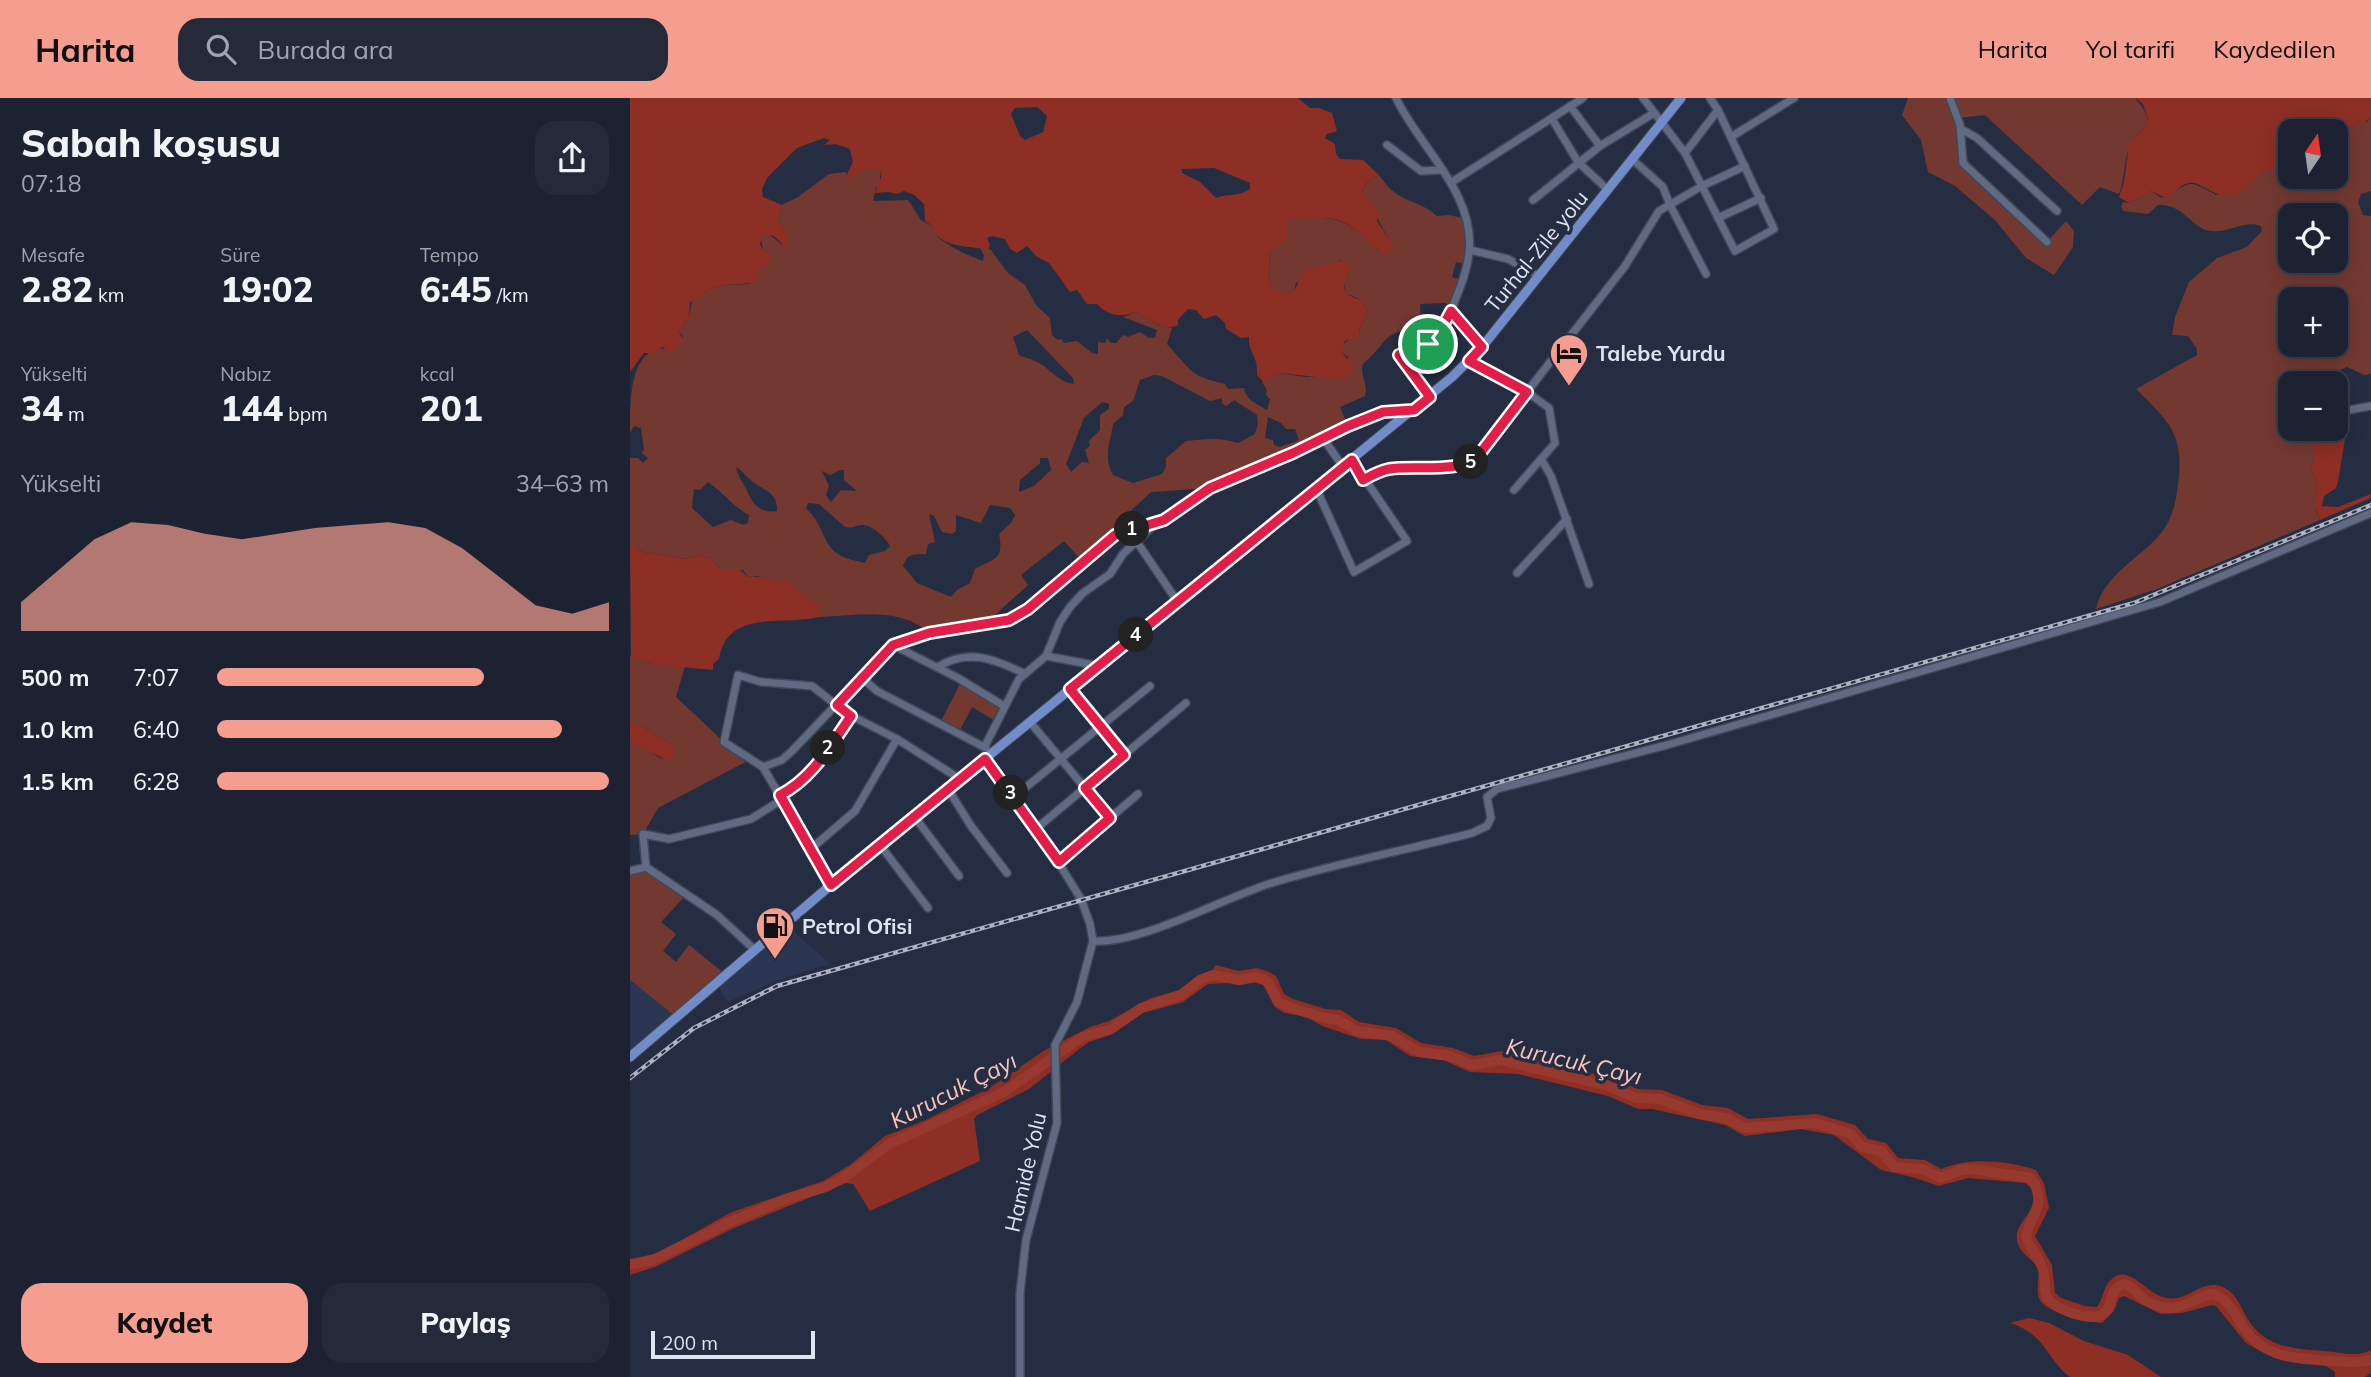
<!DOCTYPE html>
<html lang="tr">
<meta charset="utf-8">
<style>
body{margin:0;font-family:Mulish,sans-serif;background:#252a3a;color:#f1f3f6;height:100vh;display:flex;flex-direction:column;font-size:26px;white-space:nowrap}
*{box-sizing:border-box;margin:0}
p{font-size:23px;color:#a0a4ac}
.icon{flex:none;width:38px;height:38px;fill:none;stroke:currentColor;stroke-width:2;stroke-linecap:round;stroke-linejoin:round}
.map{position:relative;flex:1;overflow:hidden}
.details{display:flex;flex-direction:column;background:#1c2232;width:630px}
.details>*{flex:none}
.needle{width:46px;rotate:13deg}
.fabs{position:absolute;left:1648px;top:21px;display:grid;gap:14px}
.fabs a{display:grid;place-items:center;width:70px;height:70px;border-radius:14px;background:#1c2232;box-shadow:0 4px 18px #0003,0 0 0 2px #3a3f4d;font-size:35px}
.scale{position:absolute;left:21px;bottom:18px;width:164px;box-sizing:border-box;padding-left:7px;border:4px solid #dee5f2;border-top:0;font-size:19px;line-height:24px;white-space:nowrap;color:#dee5f2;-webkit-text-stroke:5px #252d42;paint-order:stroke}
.pin{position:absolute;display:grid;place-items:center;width:60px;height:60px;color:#fff;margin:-30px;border:4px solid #fff;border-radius:50%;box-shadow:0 2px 7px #0007}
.km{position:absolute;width:35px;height:35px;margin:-18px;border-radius:50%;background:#222;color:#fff;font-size:19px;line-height:35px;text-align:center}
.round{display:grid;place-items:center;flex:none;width:74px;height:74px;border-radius:21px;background:#252a3a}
.head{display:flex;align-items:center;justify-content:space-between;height:119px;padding:0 21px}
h1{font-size:38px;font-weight:800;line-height:52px}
.metrics{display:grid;grid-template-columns:repeat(3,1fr);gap:10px;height:119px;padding:7px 21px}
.metrics div{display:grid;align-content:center}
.metrics b{font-size:35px;font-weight:800}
.metrics small{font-size:19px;font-weight:400}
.metrics p{font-size:19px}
.chart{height:196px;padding:14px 21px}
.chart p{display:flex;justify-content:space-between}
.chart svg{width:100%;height:126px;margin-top:7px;fill:#f59d8f;opacity:.7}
.button{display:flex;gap:14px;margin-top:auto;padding:14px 21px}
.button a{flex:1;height:80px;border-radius:21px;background:#f59d8f;color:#111;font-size:28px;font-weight:800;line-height:80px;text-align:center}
.button a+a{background:#252a3a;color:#f1f3f6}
ul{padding:0 21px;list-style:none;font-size:23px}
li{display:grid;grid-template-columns:112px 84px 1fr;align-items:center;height:52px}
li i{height:18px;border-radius:9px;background:#f59d8f}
header{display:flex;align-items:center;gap:42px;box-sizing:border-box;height:98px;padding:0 35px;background:#f59d8f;color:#111}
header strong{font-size:33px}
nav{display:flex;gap:38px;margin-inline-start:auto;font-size:24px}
.search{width:490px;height:63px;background:#252a3a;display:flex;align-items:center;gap:18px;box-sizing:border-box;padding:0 24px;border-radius:21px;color:#a0a4ac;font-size:26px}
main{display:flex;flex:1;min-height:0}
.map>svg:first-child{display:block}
</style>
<header>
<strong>Harita</strong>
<div class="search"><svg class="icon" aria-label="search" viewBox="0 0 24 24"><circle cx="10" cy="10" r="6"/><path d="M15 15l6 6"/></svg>Burada ara</div>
<nav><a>Harita</a><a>Yol tarifi</a><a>Kaydedilen</a></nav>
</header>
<main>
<section class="details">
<div class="head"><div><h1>Sabah koşusu</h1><p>07:18</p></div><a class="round"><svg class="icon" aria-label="share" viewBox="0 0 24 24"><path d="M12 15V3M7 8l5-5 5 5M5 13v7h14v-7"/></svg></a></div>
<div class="metrics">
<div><p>Mesafe</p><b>2.82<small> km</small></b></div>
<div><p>Süre</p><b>19:02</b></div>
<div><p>Tempo</p><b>6:45<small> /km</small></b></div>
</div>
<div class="metrics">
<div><p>Yükselti</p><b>34<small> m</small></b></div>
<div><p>Nabız</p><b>144<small> bpm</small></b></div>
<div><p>kcal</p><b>201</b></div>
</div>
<div class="chart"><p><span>Yükselti</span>34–63 m</p>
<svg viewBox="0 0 160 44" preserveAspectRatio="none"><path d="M0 44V34L10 23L20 12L30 6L40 7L50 10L60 12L70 10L80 8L90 7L100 6L110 8L120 15L130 25L140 35L150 38L160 34V44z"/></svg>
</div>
<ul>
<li><b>500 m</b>7:07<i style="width:68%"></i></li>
<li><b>1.0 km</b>6:40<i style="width:88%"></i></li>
<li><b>1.5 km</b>6:28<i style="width:100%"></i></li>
</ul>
<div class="button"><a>Kaydet</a><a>Paylaş</a></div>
</section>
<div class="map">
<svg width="1741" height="1279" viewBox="0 0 1741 1279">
<rect width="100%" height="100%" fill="#252d42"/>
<!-- built -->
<g fill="#2b3752">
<polygon points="155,826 200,866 145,883 98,904 86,885"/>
<polygon points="0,882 46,919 0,959"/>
</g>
<!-- green -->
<g fill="#733931" fill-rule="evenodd">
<path d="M1278 0H1505C1533 33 1508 25 1499 51 1493 65 1495 81 1489 96L1470 89 1452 107 1355 17 1328 20 1331 61 1417 144 1436 123 1444 133 1443 149 1424 177 1396 160 1365 122 1325 88 1298 74 1291 42 1272 17Z"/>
<path d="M1741 20V93L1731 96 1728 104 1733 117 1741 118V276L1734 277 1717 269 1705 274 1700 285H1661V331H1684V361L1680 371 1687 384 1686 413 1690 422 1527 491 1466 511C1472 481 1505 462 1525 442 1539 428 1544 413 1547 394 1555 339 1544 328 1506 291L1567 257V251L1558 238 1542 237 1545 219 1559 184 1587 160 1617 149 1632 133 1631 128C1614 121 1595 138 1576 132 1558 125 1552 106 1528 107L1518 116 1493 113 1491 108 1493 104 1499 105 1521 93 1532 100C1562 87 1553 78 1586 97L1624 80 1634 71 1645 69 1661 71V79H1706V43L1730 22 1736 24ZM1661 117H1706V163H1661ZM1661 201H1706V247H1661Z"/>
<path d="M236 70 250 72V86L246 90 243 103 278 102 291 122 304 129V135C316 148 337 157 353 163L354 157 350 150 360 151 378 175 395 187 406 207 420 220 422 237 428 242 431 241 434 245 447 243 462 255 468 256V244L475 245 477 240 481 245H486L493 237 498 239 510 234 519 240H525L527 232 493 219 507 214 528 227 542 230 537 246C561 272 559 278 595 286L598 291 614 290C616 303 628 306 637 312L640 301 636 297 637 292 632 284 647 275 676 279 693 278 719 260 711 254 712 247 720 241 731 239 729 232 738 212 731 202 716 195 713 181 718 174 710 162 666 185 664 194 661 196 645 193C633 179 642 170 639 155L651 144 659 118C671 121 680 120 692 120 716 120 734 136 749 153L760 143 732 93 738 83 749 77C770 108 786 99 807 118L818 117 834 120 838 139 837 166 826 164 822 179 832 182 821 213 816 205 790 206 791 229C749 235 761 242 733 266 729 277 739 286 735 298L710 309 718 328 580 390 521 394 492 421 475 443 453 464 434 443 391 477 398 487 355 526 299 535C268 508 228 518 189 519L187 506C165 502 166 479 137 484L128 478 118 479 113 472 90 471 82 461 70 457 55 461 9 453 5 447H0V360H8L13 365 18 360 12 355 14 351 11 330 4 328 0 335C0 297 0 241 46 252L53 238 49 234 59 219 62 202 72 198 76 192 94 187 119 186 129 170 140 166V155L133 152 131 141 133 136H139L152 147 158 135 148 122 152 107 168 99 199 76 216 74V78ZM397 232 443 280 444 286C428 284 419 269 405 263 400 260 394 260 389 257L383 239ZM524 277 532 278 580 303 592 300V305L596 308 604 302 627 317 628 325 625 336 608 345C588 339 577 341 556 343L536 360V368L532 376 503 385 483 377C473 358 480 346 483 326L493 317 494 309 503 303 510 282ZM472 304 479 306V311L470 317V332L459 343 460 348 455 352 459 365 452 364 441 374 436 366 454 320ZM638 319 651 325 656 331H665L669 342 650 349 644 347 643 342 635 340ZM410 360H418L421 372 404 388 389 394 390 382 410 365ZM106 369C112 372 117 380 123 384 137 394 147 394 147 413 127 416 122 403 115 389 111 381 107 377 106 369ZM210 372H214V382L227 393 211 392 201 404 196 397 199 388 192 373 200 377ZM78 384C93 394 102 408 119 417L118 425 113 427 101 422 83 429 62 410 64 391 70 392ZM178 405 189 406 215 429C223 431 226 427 233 427 242 427 257 441 260 448L255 453 239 457 235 465C227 463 215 461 208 456 192 446 192 422 176 411ZM360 407 380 410 385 417 381 425 369 436C374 461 366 460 345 471L340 485 327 492 321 499 287 485 273 468C278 454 284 457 296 456L298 446 305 444 299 416 304 418 312 434 322 436 326 433V417L351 425Z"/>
<path d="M0 558 22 566 55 568 46 599 94 644 121 661 28 710 13 736 0 737V642L32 661 43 647C34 643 29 638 22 634 14 629 7 628 0 621Z"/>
<polygon points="332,582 374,608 367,624 342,609 329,634 310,625"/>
<polygon points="16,769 57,796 31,824 46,836 33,853 46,864 59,847 96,877 46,919 0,882 0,773"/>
</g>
<!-- forest -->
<g fill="#8d2f25" fill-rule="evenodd">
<path d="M0 0H668L680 10H689L702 15 707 33 697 36 695 40 705 46 706 56 710 61 733 62 749 77 738 83 732 93 748 114 747 123 763 147 762 152 755 157C737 145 727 126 704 121 688 118 674 124 659 119L656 142 639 155C642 170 633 179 645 192L661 196C669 190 667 178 679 170 694 172 702 161 717 163L720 168C713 186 708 196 731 202L738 212 729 232 731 239 715 243 711 254 725 268 722 275 709 281 647 275 634 285 627 277C628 256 618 256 619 239L611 240 596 231 595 225 586 217 574 221 566 212 558 211 548 222V227C536 234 519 222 507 214 493 219 478 219 467 206H457L447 192 440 194 419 165 406 158 397 148 387 155 380 151 375 141 362 138 357 140 360 147 358 152C338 147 320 151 304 135V129L295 123 294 106 284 97 274 93 267 96 258 94 245 95 251 79 250 73C238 68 231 73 220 80L216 78 223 64 220 51 206 46 194 47 200 42 194 40 167 50 137 80 132 91 133 99 152 107 148 122 158 135V147L154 148 144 138 133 136 130 146 133 152 140 155V166L127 174 128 182 125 185 94 187 76 192 73 198 60 204 59 219 49 234 53 241 46 252 40 253 32 249 27 255H14L0 274ZM407 9 417 18 413 34 395 42 390 38 381 16 385 10ZM584 70 620 85V91C609 99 598 95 586 100L570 84 552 75V71Z"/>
<path d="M1505 0H1741V20L1731 26 1729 23 1706 43V33H1661V71C1630 66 1629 79 1608 97 1583 102 1572 83 1559 85 1551 86 1544 96 1536 100L1521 93 1499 105 1489 99 1494 84 1499 46 1516 28 1518 20 1513 6Z"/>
<polygon points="1717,328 1708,384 1706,390 1694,398 1692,408 1708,409 1741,396 1741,400 1690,422 1685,409 1687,384 1680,371 1684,361 1684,331 1710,335 1712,329"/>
<path d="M0 447H5L9 453 55 461 70 457 82 461 90 471H109L118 479C131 476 143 487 158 482L166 492 179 499V503L189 506V519C155 528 97 510 89 561L83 566V572L22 566 1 559Z"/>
<path d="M0 621C7 628 14 629 22 634 29 638 34 643 43 647L44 657 37 662 5 647 0 642Z"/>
<path d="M586 867 609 873 627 870 637 873 646 878 654 896 663 901 696 911 711 912 729 924 766 930 791 945 823 950 844 958 872 953 981 980 1008 991 1032 992 1072 1007 1098 1010 1118 1021 1187 1016 1225 1027 1238 1041 1256 1045 1268 1060 1295 1062 1311 1071C1339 1059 1376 1062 1406 1072L1414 1085 1419 1110 1405 1138 1422 1167 1425 1195 1431 1200 1455 1208 1467 1209C1474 1200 1473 1185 1486 1178 1503 1170 1517 1197 1537 1200 1558 1204 1572 1180 1593 1189 1606 1195 1609 1206 1616 1218 1633 1249 1662 1251 1694 1253 1711 1254 1725 1260 1741 1252V1275L1735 1279H1705V1274L1696 1268 1652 1262 1630 1253 1616 1245 1586 1208 1582 1207 1552 1215 1531 1216 1494 1198 1489 1200 1484 1213 1472 1225C1458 1224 1414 1215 1409 1200 1406 1192 1409 1180 1409 1172 1404 1162 1391 1156 1388 1146 1380 1123 1413 1116 1400 1089L1395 1085 1338 1080 1309 1088 1282 1079 1251 1072 1204 1037 1171 1031 1115 1038 1095 1027 1022 1011H1008L978 998 888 976 840 974 813 962 780 958 756 942 731 941 692 928 677 919 654 915 645 909 633 887 623 884 578 886 553 904 513 915 483 936 459 944 448 952 399 991 347 1017 344 1021 350 1063 240 1113 223 1086 216 1085 104 1130 25 1169 0 1177V1161L28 1155 102 1114 193 1083 220 1067 255 1038 296 1022 361 989 415 952 460 929 479 923 521 900 549 892 567 879 581 874Z"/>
<path d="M1399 1220 1419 1225 1454 1243 1498 1257 1531 1279H1440C1416 1261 1416 1236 1380 1225Z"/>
</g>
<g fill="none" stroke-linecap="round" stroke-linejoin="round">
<!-- river -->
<path stroke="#98392f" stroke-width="10" d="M0 1167 23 1162 100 1124 156 1101 196 1089 213 1080 259 1046 374 994 452 939 479 932 511 910 551 897 570 882 583 877 609 882 626 879 633 881 639 885 648 904 659 909 694 920 708 922 727 933 762 938 789 954 820 958 842 967 870 962 978 988 1006 1000 1030 1001 1069 1016 1096 1020 1115 1030 1185 1025 1221 1036 1232 1049 1251 1053 1264 1069 1292 1071 1311 1080 1331 1072 1342 1071 1401 1080C1419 1105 1401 1115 1396 1138 1399 1151 1410 1159 1413 1172 1416 1181 1413 1191 1417 1199 1424 1212 1461 1224 1473 1216 1484 1208 1478 1191 1494 1186 1504 1188 1507 1197 1515 1202 1548 1222 1558 1200 1583 1196 1604 1203 1607 1225 1622 1240 1644 1262 1674 1261 1703 1263 1716 1263 1728 1266 1741 1262"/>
<!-- minor casing -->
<g stroke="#404758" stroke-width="10">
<g id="minor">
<path d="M766 0C789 49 846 95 839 155 837 175 828 194 821 213L852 249"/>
<polyline points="1013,0 1055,55"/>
<polyline points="1080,0 1088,12 1144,131 1105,153 1055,55 1088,12"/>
<polyline points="1320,0 1330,27 1333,65 1417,144"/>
<polyline points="940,8 970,48"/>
<polyline points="922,21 948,64 978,92"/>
<polyline points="1331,31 1347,40 1427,113"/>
<polyline points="1101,39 1164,0"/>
<polyline points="757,47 791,73 813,72"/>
<polyline points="1002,61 1033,89 1040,107 1076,176"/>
<polyline points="822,84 953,0"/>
<polyline points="903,102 970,48 1024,15"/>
<polyline points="1088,120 1131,100"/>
<polyline points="840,152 878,161 909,178"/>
<polyline points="839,263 897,294 919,310 925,345 884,392"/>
<polyline points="800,299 769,257 805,243 821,213"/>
<polyline points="1719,312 1741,308"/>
<polyline points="693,340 713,369"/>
<polyline points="911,361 921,378 959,486"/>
<path d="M733 382C768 361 810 381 844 362L995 168 1029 113 1072 88 1115 68"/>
<polyline points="686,390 724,474 777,443 722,362"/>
<polyline points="507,444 547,503"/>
<polyline points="887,475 937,421"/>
<polyline points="263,547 328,580 374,608"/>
<polyline points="416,558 430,524 440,509 453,495 480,476 493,456 525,426"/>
<path d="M308 569C337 550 365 561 393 575"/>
<polyline points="232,580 247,593 356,650"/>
<polyline points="440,591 494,657"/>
<polyline points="400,624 480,720"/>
<polyline points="355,648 389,581 416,558 469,568"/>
<polyline points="355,661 407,730 451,801 460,826 463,843 447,904 425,947 427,1025 396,1142 390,1195 390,1279"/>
<polyline points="133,669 152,662 162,653 263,547 299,535 379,522 404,506 485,437 534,422 580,390 663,355 739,319 762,312 783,311"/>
<polyline points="318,691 341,728 377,775"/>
<path d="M150 697C182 681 201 646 221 618"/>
<polyline points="384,699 520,588"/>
<polyline points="284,718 329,778"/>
<polyline points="407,730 556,605"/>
<polyline points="250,747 298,810"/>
<polyline points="182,750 225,713 267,641"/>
<polyline points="429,764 508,696"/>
<polyline points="16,769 13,736 39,741 121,721 153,701"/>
<polyline points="0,773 16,769 87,817 125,852"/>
<polyline points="201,787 133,669 94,644 108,577 131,584 182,588 218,616 267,641 330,681"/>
<path d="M463 843C513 846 594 799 645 784 710 765 776 752 842 735L857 728 861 720 857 699 867 691 1037 647 1530 504 1741 415"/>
</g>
</g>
<!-- major casing -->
<g stroke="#404758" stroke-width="11">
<polyline id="major" points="0,959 209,780 822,279 852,249 1051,0"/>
</g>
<!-- minor -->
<use href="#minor" stroke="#606b83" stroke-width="7"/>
<!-- major -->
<use href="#major" stroke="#728cc9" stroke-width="9"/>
<!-- rail casing -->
<g stroke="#acb3c2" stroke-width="4.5">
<polyline id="rail" points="0,980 64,930 147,888 1504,505 1741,407"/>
</g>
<!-- rail -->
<use href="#rail" stroke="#252d42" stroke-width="2" stroke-dasharray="5" stroke-linecap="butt"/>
</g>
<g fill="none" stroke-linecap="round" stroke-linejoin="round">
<!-- route casing -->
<g stroke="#fff" stroke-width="14">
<path id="route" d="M821 213 852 249 839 263 897 294 848 358C830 376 784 367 759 371 749 373 742 377 733 382L722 362 440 591 494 657 455 690 480 720 429 764 355 661 201 787 150 697C182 681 201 647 221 618L207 607 263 547 299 535 379 522 398 511 485 437 534 422 580 390 663 355 718 328 753 314 784 312 800 299 769 257 805 243Z"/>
</g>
<!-- route -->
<use href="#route" stroke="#e11d48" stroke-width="9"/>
</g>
<!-- icons -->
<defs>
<g id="hotel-pin" transform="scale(2.0125)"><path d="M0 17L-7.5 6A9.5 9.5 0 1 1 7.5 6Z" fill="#f59d8f" stroke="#252d42"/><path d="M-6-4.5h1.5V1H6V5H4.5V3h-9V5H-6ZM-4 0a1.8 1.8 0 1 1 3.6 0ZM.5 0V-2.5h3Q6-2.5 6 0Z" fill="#111"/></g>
<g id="fuel-pin" transform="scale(2.0125)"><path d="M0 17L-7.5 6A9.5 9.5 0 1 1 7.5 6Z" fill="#f59d8f" stroke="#252d42"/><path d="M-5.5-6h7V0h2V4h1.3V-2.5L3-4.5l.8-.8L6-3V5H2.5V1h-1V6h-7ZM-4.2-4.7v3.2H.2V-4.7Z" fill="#111"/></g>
</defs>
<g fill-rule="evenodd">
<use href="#hotel-pin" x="939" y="255"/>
<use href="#fuel-pin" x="145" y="828"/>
</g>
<g text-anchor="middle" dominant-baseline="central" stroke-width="7" stroke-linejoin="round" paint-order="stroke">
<!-- street labels -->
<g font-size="21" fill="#dee5f2" stroke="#252d42">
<text transform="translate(906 153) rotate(-51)">Turhal-Zile yolu</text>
<text transform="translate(395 1074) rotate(-77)">Hamide Yolu</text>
</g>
<!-- poi labels -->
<g font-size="21" font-weight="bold" fill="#dee5f2" stroke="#252d42" text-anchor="start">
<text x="966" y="255">Talebe Yurdu</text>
<text x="172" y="828">Petrol Ofisi</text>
</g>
<!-- water labels -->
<g font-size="23" font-style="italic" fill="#fbc4bb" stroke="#252d42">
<text transform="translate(944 963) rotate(13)">Kurucuk Çayı</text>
<text transform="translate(323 992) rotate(-27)">Kurucuk Çayı</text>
</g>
</g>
</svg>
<div class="fabs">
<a><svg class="needle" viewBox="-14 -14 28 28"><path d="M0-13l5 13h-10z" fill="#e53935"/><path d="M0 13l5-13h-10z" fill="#a0a4ac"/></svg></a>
<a><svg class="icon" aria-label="locate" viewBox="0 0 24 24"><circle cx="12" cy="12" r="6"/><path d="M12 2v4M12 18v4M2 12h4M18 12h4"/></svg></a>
<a>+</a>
<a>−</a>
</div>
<div class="scale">200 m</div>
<div class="pin" style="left:798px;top:246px;background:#1e9e55"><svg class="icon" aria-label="arrive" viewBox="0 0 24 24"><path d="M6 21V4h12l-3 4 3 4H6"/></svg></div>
<b class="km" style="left:502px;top:431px">1</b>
<b class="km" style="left:198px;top:650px">2</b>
<b class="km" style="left:381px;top:695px">3</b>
<b class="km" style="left:506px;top:537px">4</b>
<b class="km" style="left:841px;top:364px">5</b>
</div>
</main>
